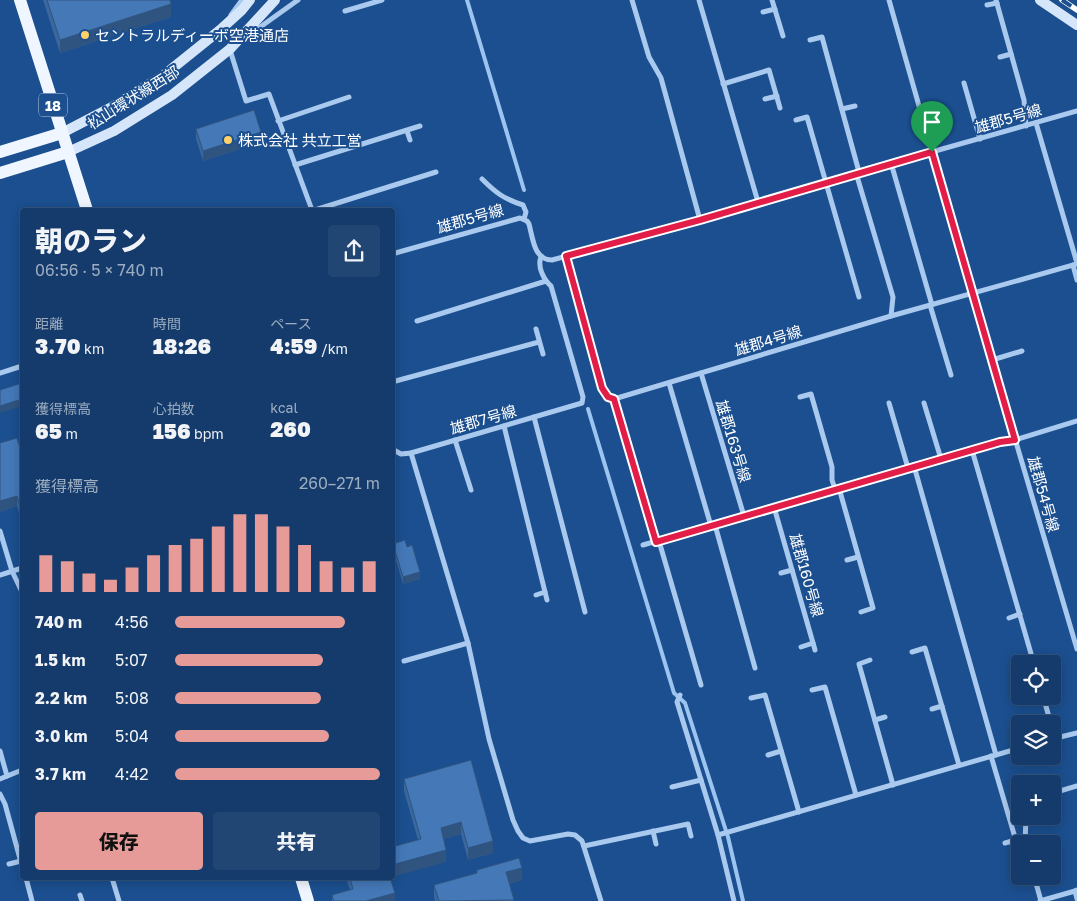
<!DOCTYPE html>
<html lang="ja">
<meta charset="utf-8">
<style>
body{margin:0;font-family:"Golos Text","Noto Sans JP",sans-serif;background:#214673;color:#f1f3f6;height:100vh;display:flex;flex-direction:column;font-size:19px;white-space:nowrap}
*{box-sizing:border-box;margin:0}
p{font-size:16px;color:#9dadc1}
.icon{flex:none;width:28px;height:28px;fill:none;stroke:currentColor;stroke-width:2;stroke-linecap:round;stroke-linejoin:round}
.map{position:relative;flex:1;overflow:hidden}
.side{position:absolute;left:20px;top:208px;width:375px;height:672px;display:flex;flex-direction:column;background:#143b6b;border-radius:5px;box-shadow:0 2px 12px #0003,0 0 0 1px #33557e}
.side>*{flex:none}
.buttons{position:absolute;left:1011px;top:655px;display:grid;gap:10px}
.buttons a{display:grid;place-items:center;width:50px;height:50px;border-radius:5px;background:#143b6b;box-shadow:0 2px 12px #0003,0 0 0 1px #33557e;font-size:25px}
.pin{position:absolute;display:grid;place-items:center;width:42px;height:42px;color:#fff;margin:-51px -21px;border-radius:50% 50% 50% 0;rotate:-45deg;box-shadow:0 0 5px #0007}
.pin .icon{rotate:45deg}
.round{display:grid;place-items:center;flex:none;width:52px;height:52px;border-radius:5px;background:#214673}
.headline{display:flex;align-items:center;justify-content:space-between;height:85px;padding:0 15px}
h1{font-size:28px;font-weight:800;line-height:38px}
.metrics{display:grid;grid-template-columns:repeat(3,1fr);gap:8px;height:85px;padding:5px 15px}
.metrics div{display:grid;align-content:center}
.metrics b{font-size:21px;font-weight:800}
.metrics small{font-size:14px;font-weight:400}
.metrics p{font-size:14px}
.chart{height:140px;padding:10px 15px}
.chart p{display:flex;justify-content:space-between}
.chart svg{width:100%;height:90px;margin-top:5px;stroke:#e69b98;stroke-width:6}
.action{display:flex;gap:10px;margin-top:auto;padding:10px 15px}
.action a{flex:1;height:58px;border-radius:5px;background:#e69b98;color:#111;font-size:20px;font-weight:800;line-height:58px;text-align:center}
.action a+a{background:#214673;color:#f1f3f6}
ul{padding:0 15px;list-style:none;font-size:16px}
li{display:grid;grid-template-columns:80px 60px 1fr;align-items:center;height:38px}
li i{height:12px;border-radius:6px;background:#e69b98}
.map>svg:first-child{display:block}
</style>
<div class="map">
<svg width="1077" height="901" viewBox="0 0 1077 901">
<rect width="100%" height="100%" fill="#1b4f8f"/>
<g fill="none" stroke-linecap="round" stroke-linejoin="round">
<!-- stream -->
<g stroke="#9cc4f0" stroke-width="4">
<polyline points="467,0 524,190"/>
<polyline points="588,409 674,693 685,703 728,837 743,901"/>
</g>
<!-- street -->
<g stroke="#a9c9ee" stroke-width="5">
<polyline points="632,0 649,57 661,78 700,220"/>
<polyline points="699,0 758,202"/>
<polyline points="772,0 783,36"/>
<polyline points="889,0 972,293 1077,649"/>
<polyline points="996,0 1024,100 1026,126"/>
<polyline points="987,5 997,3"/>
<polyline points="345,11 382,0"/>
<polyline points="763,12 775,9"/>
<polyline points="231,15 242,0"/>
<polyline points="249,34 263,25 298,0"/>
<polyline points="810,40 822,37 859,172"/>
<polyline points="230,50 246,101 269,94 312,210"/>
<polyline points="1000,57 1011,54"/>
<polyline points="964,83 980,139"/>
<polyline points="723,84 769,70 780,108"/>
<polyline points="765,99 777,96"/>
<polyline points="842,109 855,106"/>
<polyline points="796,120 807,117 859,297"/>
<polyline points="278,121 349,97"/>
<polyline points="1036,123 1077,263"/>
<polyline points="407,131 410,140"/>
<polyline points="891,163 932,305"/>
<polyline points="295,165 420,126"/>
<polyline points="856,173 893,297 891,316"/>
<path d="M482 179C496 193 504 199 523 205L526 212 524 219"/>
<polyline points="315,210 436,172"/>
<path d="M392 254 520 218 527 221 529 224C533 239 534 260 552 260L700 220 825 182 1077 111"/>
<polyline points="567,256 603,388 608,397 614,399 891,316 1077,264"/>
<polyline points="1073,265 1077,280"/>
<polyline points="930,305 951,375"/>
<polyline points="417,321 546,281"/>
<polyline points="536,329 543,354"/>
<polyline points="992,360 1022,351"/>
<polyline points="0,373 22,366"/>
<polyline points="701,373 744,516"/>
<polyline points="392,382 539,342"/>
<polyline points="669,383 711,526"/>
<polyline points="800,397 811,394 832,467 832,480 835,489"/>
<polyline points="614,399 656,542"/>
<polyline points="889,403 908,468"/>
<polyline points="924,403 941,459"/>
<polyline points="534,417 585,612"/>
<polyline points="504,426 547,600"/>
<polyline points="455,440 471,490"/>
<path d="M392 449 401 454 411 453 582 403 583 397 551 286C544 280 537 267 541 257"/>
<polyline points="972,450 1034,664"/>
<polyline points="411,453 468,643 489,739 513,820 518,831 523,838 530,841 568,834 575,835 582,841 601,901"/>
<polyline points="914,466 996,755"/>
<polyline points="839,488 873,608 861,612"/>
<polyline points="774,507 815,650"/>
<polyline points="715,525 755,668"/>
<polyline points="0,531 12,571 22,592"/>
<polyline points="659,541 701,685"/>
<polyline points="643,545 1000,441 1015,440 1077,421"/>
<polyline points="847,560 858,557"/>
<polyline points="781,573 792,570"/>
<polyline points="0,575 22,568"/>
<polyline points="536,595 545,592"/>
<polyline points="1009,618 1020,614"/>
<polyline points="801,647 813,643"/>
<polyline points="912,652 925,648 959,765"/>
<polyline points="870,660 859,664 893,785"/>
<polyline points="404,661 468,643"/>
<polyline points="812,690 825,687 856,795"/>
<polyline points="680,695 677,702 718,835 734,901"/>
<polyline points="1043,696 1051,724"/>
<polyline points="751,698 765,695 799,812"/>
<polyline points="932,709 942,706"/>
<polyline points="875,720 885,717"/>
<polyline points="1052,730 1055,739"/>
<polyline points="1052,739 1077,733"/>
<polyline points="0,751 7,776"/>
<polyline points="768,755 781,751"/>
<polyline points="991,756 1019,851"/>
<polyline points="0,779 22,770"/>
<polyline points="672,787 701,780"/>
<polyline points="1053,793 1077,786"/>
<polyline points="0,794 5,804 22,866"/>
<polyline points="653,831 656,844"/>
<polyline points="718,835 1020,748"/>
<polyline points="1005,843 1016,840"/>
<polyline points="1025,844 1026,816"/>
<polyline points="584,846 688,824 691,836"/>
<polyline points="9,864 21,861"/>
<polyline points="1034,876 1041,901"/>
<polyline points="26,878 32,901"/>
<polyline points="112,878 119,901"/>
<polyline points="1077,890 1075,891 1077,899"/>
<polyline points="80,895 82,901"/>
<polyline points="1040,901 1075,891"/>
</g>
<!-- secondary -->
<g stroke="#d6e6fa" stroke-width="10">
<polyline points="1040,0 1077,25"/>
<polyline points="62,133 112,107 164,75 220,30 242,10 250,0"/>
<polyline points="68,152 114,131 172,95 230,49 275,0"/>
</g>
<!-- primary -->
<g stroke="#f0f6ff" stroke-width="12">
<polyline points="20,0 87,210"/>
<polyline points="0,152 62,133"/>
<polyline points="0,173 68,152"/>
<polyline points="301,878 308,901"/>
</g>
<!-- rail casing -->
<g stroke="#fff" stroke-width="5.5">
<polyline id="rail" points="1062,0 1077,10"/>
</g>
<!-- rail -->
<use href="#rail" stroke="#1b4f8f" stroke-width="4" stroke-dasharray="11" stroke-linecap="butt"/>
</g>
<!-- wall -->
<g fill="#3a679d">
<polygon points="43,0 170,0 171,17 60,53"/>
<polygon points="196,129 261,142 203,161 196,139"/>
<polygon points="22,369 22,406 21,384 19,377 19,370"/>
<polygon points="0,443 22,455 22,523 17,506 0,512"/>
<polygon points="393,544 407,547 420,579 403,584 393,550"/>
<polygon points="471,760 493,853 468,860 461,834 444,839 446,862 418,840 404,791 404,779"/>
<polygon points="477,870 522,880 509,884 514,901 435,901 434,898 434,885 477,873"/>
<polygon points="346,878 390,878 395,901 332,901 332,895 350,890"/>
</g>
<!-- shaded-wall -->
<g fill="#305480">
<polygon points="171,4 171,17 60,53 60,40"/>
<polygon points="261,132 261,142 203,161 203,151"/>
<polygon points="22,399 22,406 0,413 0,406"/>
<polygon points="17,496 17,506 0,512 0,501"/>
<polygon points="420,572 420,579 403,584 403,577"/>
<polygon points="461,822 461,834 441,840 441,828"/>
<polygon points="493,841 493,853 468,860 468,848"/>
<polygon points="446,850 446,862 392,877 392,865"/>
<polygon points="522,868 522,880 506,885 506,872"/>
<polygon points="395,893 395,901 366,901"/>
</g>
<!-- building -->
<g fill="#4478b7" stroke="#305480">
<polygon points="47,0 170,0 171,4 60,40"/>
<polygon points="254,110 261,132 203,151 196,129"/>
<polygon points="22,369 22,382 19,370"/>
<polygon points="22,383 22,399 0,406 0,390"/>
<polygon points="17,438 22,455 22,513 17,496 0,501 0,443"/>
<polygon points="405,540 407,547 412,545 420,572 403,577 393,544"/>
<polygon points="471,760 493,841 468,848 461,822 441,828 446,850 392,865 392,847 421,839 404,779"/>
<polygon points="519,858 522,868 506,872 514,900 439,901 434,885 477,873 477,870"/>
<polygon points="350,878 390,878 395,893 366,901 334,901 332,895 353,889"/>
</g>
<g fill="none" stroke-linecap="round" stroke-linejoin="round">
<!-- route casing -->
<g stroke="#fff" stroke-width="10">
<polygon id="route" points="932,152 1015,440 1000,442 656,542 614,399 608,397 602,388 566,256 700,220"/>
</g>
<!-- route -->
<use href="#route" stroke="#e11d48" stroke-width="6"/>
</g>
<!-- markers -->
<g fill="#ffd166" stroke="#1b4f8f" stroke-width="2">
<circle cx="85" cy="35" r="5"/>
<circle cx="228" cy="140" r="5"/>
</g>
<g text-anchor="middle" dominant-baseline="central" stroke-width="4" stroke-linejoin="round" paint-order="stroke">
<!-- shield labels -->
<rect fill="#1b4f8f" stroke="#bbcadd" stroke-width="1" x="39" y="93.5" width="28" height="23" rx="4"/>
<g font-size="14" font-weight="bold" fill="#fff">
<text x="53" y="105">18</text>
</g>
<!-- poi labels -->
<g font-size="15" fill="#fff" stroke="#1b4f8f" text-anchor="start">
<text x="95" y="35">セントラルディーボ空港通店</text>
<text x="238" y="140">株式会社 共立工営</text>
</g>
<!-- street labels -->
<g font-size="15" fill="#fff" stroke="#1b4f8f">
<text transform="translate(133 97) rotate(-32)">松山環状線西部</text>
<text transform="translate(1008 118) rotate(-16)">雄郡5号線</text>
<text transform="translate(470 218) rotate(-16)">雄郡5号線</text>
<text transform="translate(768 340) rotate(-17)">雄郡4号線</text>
<text transform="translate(483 419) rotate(-16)">雄郡7号線</text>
<text transform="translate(734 441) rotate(73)">雄郡163号線</text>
<text transform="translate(1044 494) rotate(74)">雄郡54号線</text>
<text transform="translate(807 575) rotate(74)">雄郡160号線</text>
</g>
</g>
</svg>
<div class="buttons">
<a><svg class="icon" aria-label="locate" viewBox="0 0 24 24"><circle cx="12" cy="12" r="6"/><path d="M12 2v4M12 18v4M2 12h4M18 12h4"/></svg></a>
<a><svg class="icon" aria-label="layers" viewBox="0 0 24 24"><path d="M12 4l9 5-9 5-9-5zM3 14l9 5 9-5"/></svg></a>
<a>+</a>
<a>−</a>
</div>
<div class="pin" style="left:932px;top:152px;background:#1e9e55"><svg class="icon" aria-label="arrive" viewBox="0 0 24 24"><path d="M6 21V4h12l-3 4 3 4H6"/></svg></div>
<section class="side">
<div class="headline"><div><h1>朝のラン</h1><p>06:56 · 5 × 740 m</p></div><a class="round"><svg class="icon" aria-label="share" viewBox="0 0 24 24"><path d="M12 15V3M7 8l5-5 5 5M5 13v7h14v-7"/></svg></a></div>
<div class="metrics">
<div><p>距離</p><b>3.70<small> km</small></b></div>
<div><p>時間</p><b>18:26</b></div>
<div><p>ペース</p><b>4:59<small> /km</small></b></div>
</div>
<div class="metrics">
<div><p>獲得標高</p><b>65<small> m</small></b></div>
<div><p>心拍数</p><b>156<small> bpm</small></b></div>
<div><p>kcal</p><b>260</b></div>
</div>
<div class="chart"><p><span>獲得標高</span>260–271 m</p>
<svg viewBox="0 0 160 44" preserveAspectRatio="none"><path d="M5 44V26M15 44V29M25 44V35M35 44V38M45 44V32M55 44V26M65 44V21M75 44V18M85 44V12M95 44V6M105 44V6M115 44V12M125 44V21M135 44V29M145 44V32M155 44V29"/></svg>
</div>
<ul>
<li><b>740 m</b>4:56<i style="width:83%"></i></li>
<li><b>1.5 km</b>5:07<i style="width:72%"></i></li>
<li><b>2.2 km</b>5:08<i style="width:71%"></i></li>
<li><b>3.0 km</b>5:04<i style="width:75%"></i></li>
<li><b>3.7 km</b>4:42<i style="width:100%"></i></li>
</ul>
<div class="action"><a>保存</a><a>共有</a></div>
</section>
</div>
